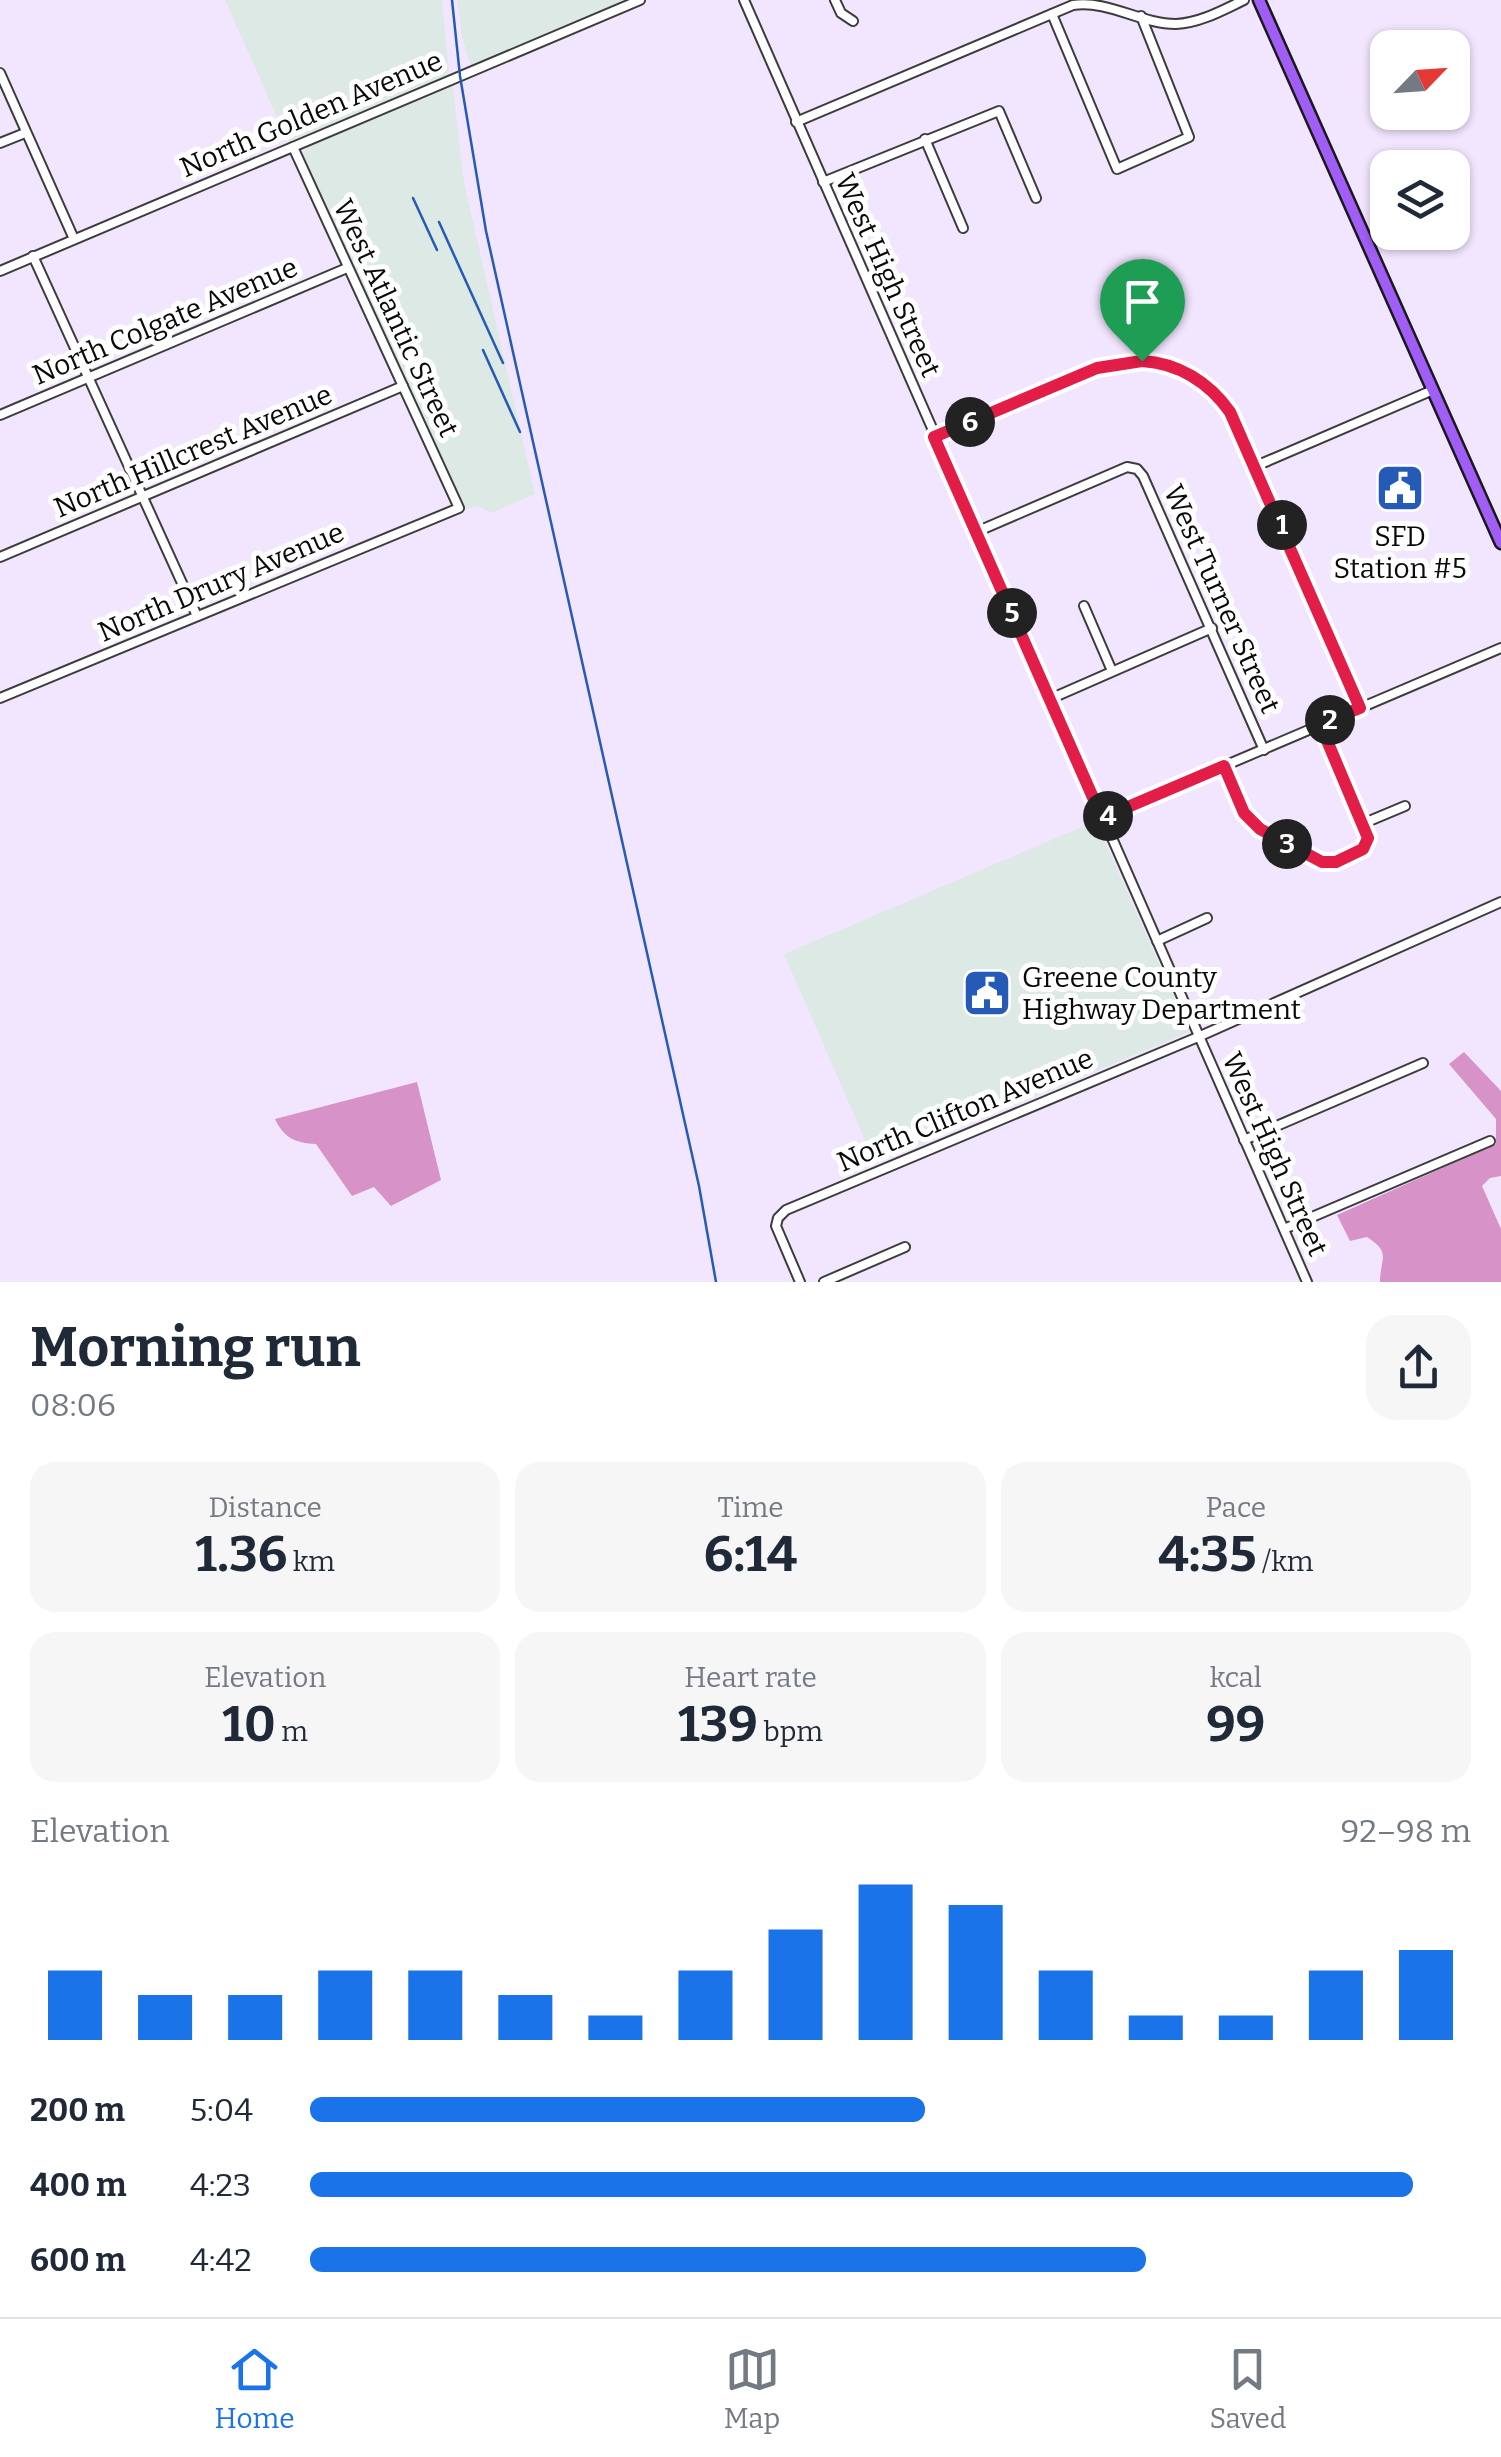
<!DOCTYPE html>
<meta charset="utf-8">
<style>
body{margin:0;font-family:Bitter,serif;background:#f6f6f7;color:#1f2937;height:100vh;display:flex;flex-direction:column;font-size:38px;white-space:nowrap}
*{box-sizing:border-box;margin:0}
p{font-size:32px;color:#747a83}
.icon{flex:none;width:55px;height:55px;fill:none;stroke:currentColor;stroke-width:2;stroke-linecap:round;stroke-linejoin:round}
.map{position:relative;height:1282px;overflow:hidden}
.side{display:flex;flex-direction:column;background:#fff;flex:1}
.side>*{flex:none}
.needle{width:65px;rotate:65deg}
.controls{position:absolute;left:1370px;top:30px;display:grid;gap:20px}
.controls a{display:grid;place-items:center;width:100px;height:100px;border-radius:20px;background:#fff;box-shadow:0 2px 8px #0004;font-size:50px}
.pin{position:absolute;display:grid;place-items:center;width:85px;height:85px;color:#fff;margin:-102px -42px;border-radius:50% 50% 50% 0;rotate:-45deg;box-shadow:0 0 10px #0007}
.pin .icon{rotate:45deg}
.km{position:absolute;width:50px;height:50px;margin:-25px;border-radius:50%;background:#222;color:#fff;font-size:28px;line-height:50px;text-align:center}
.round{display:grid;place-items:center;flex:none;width:105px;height:105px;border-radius:30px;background:#f6f6f7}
.overview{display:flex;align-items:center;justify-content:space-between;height:170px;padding:0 30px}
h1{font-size:55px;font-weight:700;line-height:75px}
.figures{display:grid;grid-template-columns:repeat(3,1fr);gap:15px;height:170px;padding:10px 30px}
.figures div{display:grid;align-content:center;border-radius:25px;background:#f6f6f7;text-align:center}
.figures b{font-size:50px;font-weight:700}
.figures small{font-size:28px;font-weight:400}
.figures p{font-size:28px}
.chart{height:280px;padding:20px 30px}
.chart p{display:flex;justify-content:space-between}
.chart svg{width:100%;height:180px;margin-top:10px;stroke:#1a73e8;stroke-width:6}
ul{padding:0 30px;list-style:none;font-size:32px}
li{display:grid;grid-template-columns:160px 120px 1fr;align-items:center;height:75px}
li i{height:25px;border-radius:12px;background:#1a73e8}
.dock{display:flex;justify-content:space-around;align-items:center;height:140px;border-top:2px solid #e0e1e3;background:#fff;font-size:28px;color:#747a83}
.dock a{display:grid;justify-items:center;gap:5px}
.dock .current{color:#1a73e8}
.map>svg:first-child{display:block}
</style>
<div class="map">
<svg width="1501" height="1282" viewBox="0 0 1501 1282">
<rect width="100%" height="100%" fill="#f2e6ff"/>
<!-- industrial -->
<g fill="#dde9e4">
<polygon points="225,0 442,0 449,74 288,142"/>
<polygon points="457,0 631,0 471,67 462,37"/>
<polygon points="445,87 453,87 464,182 535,494 491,513 478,506 463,510 302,153 312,144"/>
<polygon points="1096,821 1189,1032 875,1163 784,954"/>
</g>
<!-- forest -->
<g fill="#d792c7">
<path d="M1464 1052 1501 1091V1176L1490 1178 1482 1186 1501 1229V1282H1380C1380 1258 1392 1253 1367 1237L1350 1241 1337 1215 1496 1144V1119L1449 1064Z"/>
<path d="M417 1082 441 1180 391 1206 374 1187 352 1196 316 1144C295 1143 284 1138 275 1119Z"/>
</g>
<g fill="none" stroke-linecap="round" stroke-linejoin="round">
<!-- minor casing -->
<g stroke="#3c3c3c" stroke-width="12">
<g id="minor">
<polyline points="744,0 1307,1282"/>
<polyline points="835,0 841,13 853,21"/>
<polyline points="1052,14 1117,169 1189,137 1141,16"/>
<polyline points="0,73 74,239"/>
<path d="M796 122 1073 5C1110 0 1140 24 1176 24 1200 23 1223 10 1244 0"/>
<polyline points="925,139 963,228"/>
<polyline points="0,143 25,133"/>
<polyline points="823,182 999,111 1036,198"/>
<polyline points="33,256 197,616"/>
<polyline points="0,271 640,0"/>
<polyline points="0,415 347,268"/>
<path d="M934 437C968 422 1002 408 1035 394 1109 363 1182 332 1234 419L1361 707"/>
<polyline points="1256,466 1433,390"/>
<polyline points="976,532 1127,467 1137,469 1143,476 1264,750"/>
<polyline points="0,557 403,386"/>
<polyline points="1084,606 1112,671"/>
<polyline points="0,698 459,508 293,147"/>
<polyline points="1050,699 1212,628"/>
<polyline points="1224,766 1244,813 1260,829 1322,862 1340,860 1365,848 1368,838 1321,724"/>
<polyline points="1102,818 1501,648"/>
<polyline points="1362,824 1405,806"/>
<polyline points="1157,941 1207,918"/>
<polyline points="1244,1140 1423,1063"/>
<polyline points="1284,1229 1490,1141"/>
<polyline points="800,1282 776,1226 778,1218 786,1210 1198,1037 1501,902"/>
<polyline points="824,1282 905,1247"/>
</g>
</g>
<!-- major casing -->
<g stroke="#1a1a1a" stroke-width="15">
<polyline id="major" points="1259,0 1501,543"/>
</g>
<!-- minor -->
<use href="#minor" stroke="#fff" stroke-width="8"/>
<!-- major -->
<use href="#major" stroke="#a05ef7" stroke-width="10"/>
<!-- rail -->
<g stroke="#255bb6" stroke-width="2.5">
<polyline points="452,0 460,76 486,231 699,1186 716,1282"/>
<polyline points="413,198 437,250"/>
<polyline points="439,222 503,363"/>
<polyline points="483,350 520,432"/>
</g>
</g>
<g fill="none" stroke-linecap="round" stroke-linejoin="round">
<!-- route casing -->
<g stroke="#fff" stroke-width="20">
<path id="route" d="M1142 361C1178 363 1209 382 1230 412L1360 708 1320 724 1368 838 1363 849 1336 862H1322L1260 829 1244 813 1224 766 1102 818 934 437 1097 368Z"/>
</g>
<!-- route -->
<use href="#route" stroke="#e11d48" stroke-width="12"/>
</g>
<!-- icons -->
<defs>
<g id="civic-square" transform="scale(2.5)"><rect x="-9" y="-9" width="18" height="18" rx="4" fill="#255bb6" stroke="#fff"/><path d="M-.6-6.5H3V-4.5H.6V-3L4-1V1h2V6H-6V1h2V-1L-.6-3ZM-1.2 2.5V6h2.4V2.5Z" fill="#fff"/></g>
</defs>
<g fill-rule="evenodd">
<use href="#civic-square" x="1400" y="488"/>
<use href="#civic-square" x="987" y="993"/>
</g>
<g text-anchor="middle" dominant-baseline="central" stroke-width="10" stroke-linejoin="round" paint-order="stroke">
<!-- street labels -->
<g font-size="28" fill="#090909" stroke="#fff">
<text transform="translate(311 114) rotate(-23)">North Golden Avenue</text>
<text transform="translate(888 275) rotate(66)">West High Street</text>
<text transform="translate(396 318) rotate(65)">West Atlantic Street</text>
<text transform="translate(165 321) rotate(-23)">North Colgate Avenue</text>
<text transform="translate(193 451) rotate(-23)">North Hillcrest Avenue</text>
<text transform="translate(221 582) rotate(-23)">North Drury Avenue</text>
<text transform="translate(1222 599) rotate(66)">West Turner Street</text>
<text transform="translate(965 1110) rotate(-23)">North Clifton Avenue</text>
<text transform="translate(1275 1154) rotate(66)">West High Street</text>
</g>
<!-- poi labels -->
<g font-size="28" fill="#090909" stroke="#fff">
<text x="1400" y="536">SFD<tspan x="1400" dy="32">Station #5</tspan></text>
<text x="1022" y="977" text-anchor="start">Greene County<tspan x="1022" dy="32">Highway Department</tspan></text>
</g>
</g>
</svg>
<div class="controls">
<a><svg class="needle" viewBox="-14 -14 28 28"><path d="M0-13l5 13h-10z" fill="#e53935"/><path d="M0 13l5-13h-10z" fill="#747a83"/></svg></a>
<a><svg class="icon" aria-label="layers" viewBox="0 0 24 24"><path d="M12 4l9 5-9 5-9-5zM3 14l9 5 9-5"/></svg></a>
</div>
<div class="pin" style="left:1142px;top:361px;background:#1e9e55"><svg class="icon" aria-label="arrive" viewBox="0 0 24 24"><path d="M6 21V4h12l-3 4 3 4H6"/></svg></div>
<b class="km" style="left:1282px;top:525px">1</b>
<b class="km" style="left:1330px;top:720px">2</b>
<b class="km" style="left:1287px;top:844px">3</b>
<b class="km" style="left:1108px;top:816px">4</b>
<b class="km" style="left:1012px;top:613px">5</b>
<b class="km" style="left:970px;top:422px">6</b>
</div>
<section class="side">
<div class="overview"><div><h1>Morning run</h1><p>08:06</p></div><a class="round"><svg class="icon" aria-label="share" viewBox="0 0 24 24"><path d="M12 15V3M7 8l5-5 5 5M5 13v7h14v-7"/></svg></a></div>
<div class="figures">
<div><p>Distance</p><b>1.36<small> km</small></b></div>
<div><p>Time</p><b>6:14</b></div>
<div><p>Pace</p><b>4:35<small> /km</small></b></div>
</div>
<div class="figures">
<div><p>Elevation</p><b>10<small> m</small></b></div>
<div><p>Heart rate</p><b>139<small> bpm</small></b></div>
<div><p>kcal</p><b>99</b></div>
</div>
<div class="chart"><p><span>Elevation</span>92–98 m</p>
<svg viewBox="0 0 160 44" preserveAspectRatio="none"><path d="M5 44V27M15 44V33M25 44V33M35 44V27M45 44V27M55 44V33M65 44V38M75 44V27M85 44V17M95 44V6M105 44V11M115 44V27M125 44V38M135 44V38M145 44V27M155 44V22"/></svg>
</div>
<ul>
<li><b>200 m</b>5:04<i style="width:53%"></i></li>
<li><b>400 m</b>4:23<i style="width:95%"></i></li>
<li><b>600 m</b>4:42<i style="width:72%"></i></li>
</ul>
</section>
<nav class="dock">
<a class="current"><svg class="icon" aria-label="home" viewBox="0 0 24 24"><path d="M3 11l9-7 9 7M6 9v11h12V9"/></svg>Home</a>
<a><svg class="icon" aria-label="map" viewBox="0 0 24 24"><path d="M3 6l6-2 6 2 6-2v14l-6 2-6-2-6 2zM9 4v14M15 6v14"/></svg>Map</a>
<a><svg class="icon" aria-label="saved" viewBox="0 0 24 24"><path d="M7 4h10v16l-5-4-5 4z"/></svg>Saved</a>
</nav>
